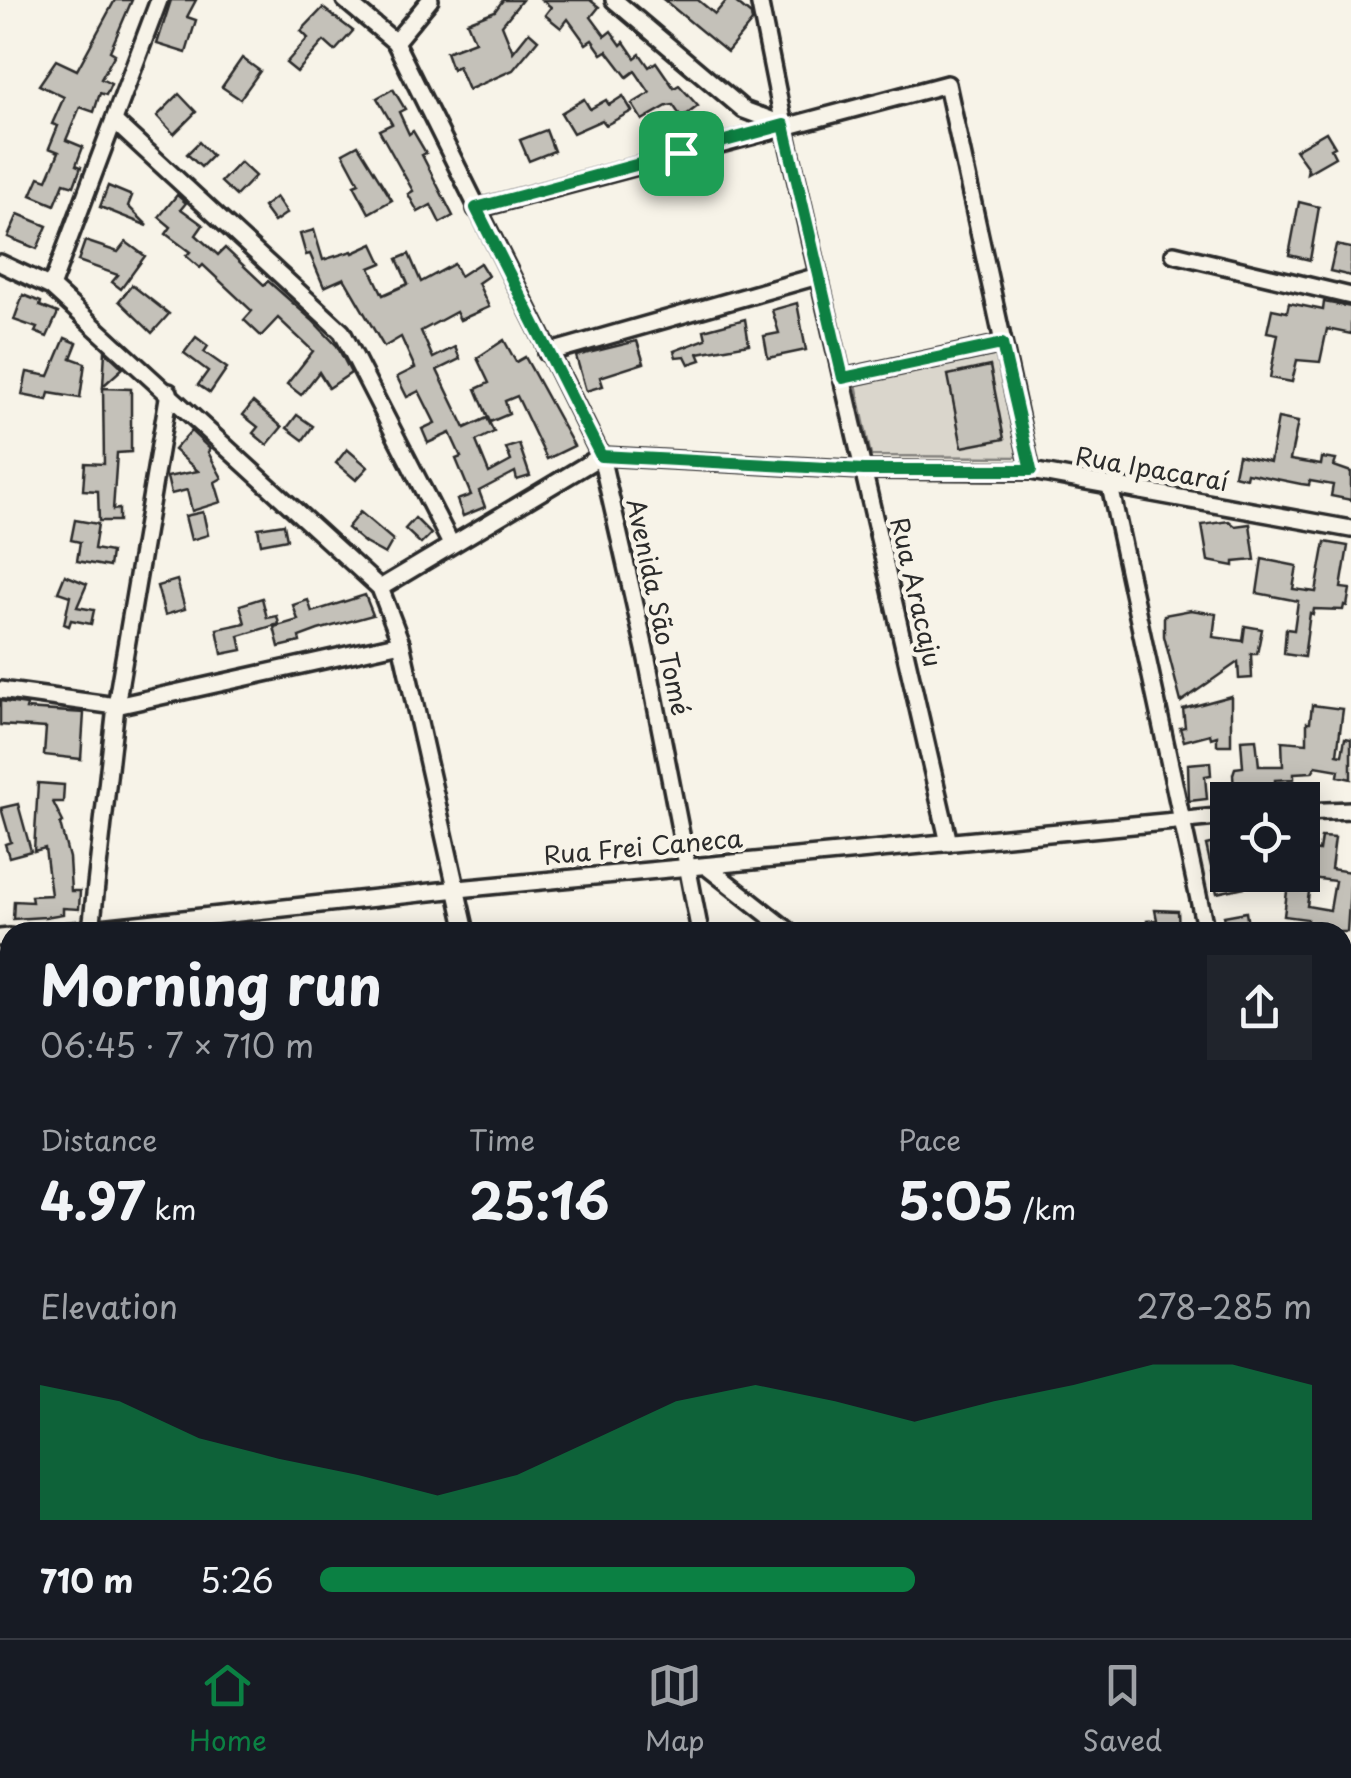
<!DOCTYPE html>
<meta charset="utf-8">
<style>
body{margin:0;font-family:"Playpen Sans",sans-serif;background:#20242c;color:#f1f3f6;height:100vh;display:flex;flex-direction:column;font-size:38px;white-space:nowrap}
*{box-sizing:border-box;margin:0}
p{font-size:32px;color:#9ea1a6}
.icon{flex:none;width:55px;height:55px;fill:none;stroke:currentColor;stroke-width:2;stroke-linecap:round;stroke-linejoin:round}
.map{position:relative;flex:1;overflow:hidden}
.panel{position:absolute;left:0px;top:922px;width:1352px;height:718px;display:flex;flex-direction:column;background:#171b24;border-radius:30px 30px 0 0;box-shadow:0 5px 25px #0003}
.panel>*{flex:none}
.fabs{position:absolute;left:1210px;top:782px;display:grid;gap:20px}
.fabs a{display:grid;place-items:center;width:110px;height:110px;border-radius:0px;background:#171b24;box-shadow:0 5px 25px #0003;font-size:50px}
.pin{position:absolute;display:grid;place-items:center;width:85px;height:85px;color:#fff;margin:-42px;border-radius:20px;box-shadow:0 5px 15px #0006}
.round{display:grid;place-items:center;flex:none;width:105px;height:105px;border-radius:0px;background:#20242c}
.head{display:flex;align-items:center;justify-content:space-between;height:170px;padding:0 40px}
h1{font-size:55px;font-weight:700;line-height:75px}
.metrics{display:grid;grid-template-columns:repeat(3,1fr);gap:15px;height:170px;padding:10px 40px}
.metrics div{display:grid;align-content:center}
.metrics b{font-size:50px;font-weight:700}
.metrics small{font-size:28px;font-weight:400}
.metrics p{font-size:28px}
.chart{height:280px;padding:20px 40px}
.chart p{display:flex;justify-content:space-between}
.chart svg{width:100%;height:180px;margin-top:10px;fill:#0b8043;opacity:.7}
ul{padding:0 40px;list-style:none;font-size:32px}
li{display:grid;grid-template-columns:160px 120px 1fr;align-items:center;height:75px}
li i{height:25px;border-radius:12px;background:#0b8043}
.dock{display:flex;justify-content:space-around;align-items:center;height:140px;border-top:2px solid #363941;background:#171b24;font-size:28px;color:#9ea1a6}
.dock a{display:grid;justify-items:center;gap:5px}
.dock .selected{color:#0b8043}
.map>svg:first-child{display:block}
</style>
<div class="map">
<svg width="1351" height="1638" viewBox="0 0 1351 1638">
<rect width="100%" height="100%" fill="#f7f3e8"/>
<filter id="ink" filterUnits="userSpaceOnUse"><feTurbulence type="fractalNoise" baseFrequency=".01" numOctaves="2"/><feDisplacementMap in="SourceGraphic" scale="20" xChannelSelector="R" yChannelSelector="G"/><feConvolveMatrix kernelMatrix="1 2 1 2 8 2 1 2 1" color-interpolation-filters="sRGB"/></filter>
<g filter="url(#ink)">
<!-- green -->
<polygon fill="#dad6cc" stroke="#82807c" stroke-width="2.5" points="996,355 1018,457 871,456 856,384"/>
<!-- water -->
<polygon fill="#afaca4" stroke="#7a7874" stroke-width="2.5" points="1343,1444 1351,1444 1351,1632 1309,1632 1307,1630 1342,1630"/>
<!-- building -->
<g fill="#c4c1b9" stroke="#2b2b2b" stroke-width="2.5" fill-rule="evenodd">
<polygon points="115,0 132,0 110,51 115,54 101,79 111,84 106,95 100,93 94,112 80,107 66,140 83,147 76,165 81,167 74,186 64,183 55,205 31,195 39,177 47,180 59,152 49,148 58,126 52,124 64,97 39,85 56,60 77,70"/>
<polygon points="171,0 196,0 187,17 196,20 186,53 157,44"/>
<polygon points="503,0 522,0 502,25 513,52 529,32 538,40 513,70 468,90 458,66 452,69 446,52 475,41 467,22 495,11"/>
<polygon points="542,0 590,0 599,7 591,17 605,36 611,31 621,45 624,42 635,58 640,54 649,67 656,62 674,88 679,85 698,106 682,118 673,105 667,106 642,120 632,104 650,93 635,71 627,77 607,51 602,54 592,40 586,44 568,19 561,28 545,15 551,7"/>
<polygon points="664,0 698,0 715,14 727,0 733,0 751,15 752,22 727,52"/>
<polygon points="323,8 353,31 335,51 324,41 297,72 286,63 308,38 301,31"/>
<polygon points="242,58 260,71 240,99 222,87"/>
<polygon points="393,89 405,109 399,112 409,134 413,131 426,153 422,155 453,216 440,223 431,205 418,212 408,194 413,191 379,130 392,124 377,98"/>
<polygon points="179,94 196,112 174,134 157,116"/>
<polygon points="623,96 632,111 606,125 602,120 573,133 561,113 584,99 590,109 606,100 609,105"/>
<polygon points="546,130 554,151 529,161 520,140"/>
<polygon points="1326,132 1335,147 1331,149 1335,157 1307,173 1308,168 1295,150"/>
<polygon points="199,142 212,156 201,167 187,154"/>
<polygon points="358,145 392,200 369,213 354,185 359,183 343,153"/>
<polygon points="240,162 255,176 236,196 221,182"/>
<polygon points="108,186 132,196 128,206 148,226 100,207"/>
<polygon points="177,195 186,203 181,209 203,225 196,235 218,255 225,248 264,285 268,281 312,320 337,346 351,373 329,388 319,372 301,395 287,384 313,351 278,318 261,336 244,320 252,311 203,265 200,268 186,256 190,252 166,234 171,227 159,217"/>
<polygon points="276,197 287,213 274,222 263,207"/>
<polygon points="1299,202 1319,207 1310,260 1289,255"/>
<polygon points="18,214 47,226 37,249 8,237"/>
<polygon points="314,230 323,260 352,251 353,253 373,244 382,263 370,268 383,295 408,284 397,259 409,254 421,282 454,264 460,276 480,263 488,276 478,283 489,307 460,320 456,312 421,331 433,358 455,347 460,359 437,370 465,428 487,418 494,432 476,441 489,473 511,461 506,448 519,444 530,476 517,480 515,472 479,491 485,507 463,516 457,500 471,495 456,459 461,457 450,433 428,443 422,429 435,423 419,391 407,397 397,377 415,368 401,337 384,347 344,278 324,287 310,254 306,255 300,234"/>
<polygon points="85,241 118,252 126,242 145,256 121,289 112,282 118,275 78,261"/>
<polygon points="1336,245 1351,248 1351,276 1330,271"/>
<polygon points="132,285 169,314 152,333 119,301"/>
<polygon points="23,295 41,302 40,306 58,313 47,337 35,332 37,328 14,320"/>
<polygon points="1324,302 1351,307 1351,334 1327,329 1320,362 1297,360 1292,382 1270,378 1278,334 1267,332 1272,309 1287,312 1289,303 1323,310"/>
<polygon points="797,303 806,350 768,358 764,336 779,333 772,310"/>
<polygon points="745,319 749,344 698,353 701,360 689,364 685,356 676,357 674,351 706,339 704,330"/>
<polygon points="196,337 208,346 204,352 227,368 210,393 198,385 208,371 184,353"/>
<polygon points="65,338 77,343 71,358 85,363 80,398 49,393 47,400 22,395 27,372 49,376"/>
<polygon points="504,340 516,362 525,357 574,446 547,459 517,396 505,401 509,414 490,422 476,389 489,383 477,358"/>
<polygon points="637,341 644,363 600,377 603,386 586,391 576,356"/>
<polygon points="105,351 123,368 103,386"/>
<polygon points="990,366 1004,439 962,447 948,375"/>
<polygon points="103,388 131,389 131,452 117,453 113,510 119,509 119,521 99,521 98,491 83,490 85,463 104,464"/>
<polygon points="253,402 282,427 267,445 253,433 258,427 243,415"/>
<polygon points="297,415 313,426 303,440 287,428"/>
<polygon points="1278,418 1298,422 1290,460 1321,465 1322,458 1336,460 1334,466 1351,472 1351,500 1331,496 1333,485 1310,481 1309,485 1301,484 1247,473 1246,478 1234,475 1238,455 1270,462"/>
<polygon points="191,431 210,449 208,452 222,478 215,482 221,502 192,511 187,490 171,494 167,477 198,471 174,450"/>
<polygon points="347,449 368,467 356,480 336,463"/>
<polygon points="203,512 208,535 191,540 185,516"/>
<polygon points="360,512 393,540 385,554 365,543 347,528"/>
<polygon points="415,518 431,534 421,544 405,529"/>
<polygon points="75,520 98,524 94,549 111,552 109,567 77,561 80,542 71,540"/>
<polygon points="1229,521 1235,526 1250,524 1255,560 1234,562 1234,566 1208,561 1202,525"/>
<polygon points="284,524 287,539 261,544 258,528"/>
<polygon points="1325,542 1348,546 1341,588 1350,589 1347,606 1344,605 1343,610 1314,609 1313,614 1310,613 1304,657 1284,654 1286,629 1294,630 1298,601 1257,593 1262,559 1297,566 1293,589 1316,592"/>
<polygon points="65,575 87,584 77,607 94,610 91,624 71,620 69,626 64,624 70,596 58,592"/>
<polygon points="177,580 185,609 165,615 157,586"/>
<polygon points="365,595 373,615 318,630 299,637 300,642 279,647 274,627 298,620 293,605 308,600 312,612"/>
<polygon points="262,598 267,618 277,616 279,624 239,636 242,650 222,654 217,629 245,623 240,605"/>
<polygon points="1191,610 1216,614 1213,637 1243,641 1245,626 1262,629 1257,654 1251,654 1252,678 1239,679 1238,662 1181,702 1164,636 1164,615"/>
<polygon points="1231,696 1231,745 1217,745 1217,736 1211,738 1210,734 1184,741 1180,728 1185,727 1183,709"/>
<polygon points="0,701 27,705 26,709 84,713 81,759 44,755 46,728 0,725"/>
<polygon points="1312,705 1343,709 1337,754 1342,755 1345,738 1351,739 1351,779 1338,776 1339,770 1316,766 1312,772 1294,773 1294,779 1275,780 1275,788 1234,791 1233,774 1235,768 1243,767 1241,740 1256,739 1259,766 1283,766 1282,741 1307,743 1307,722 1310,722"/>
<polygon points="1210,762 1211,775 1205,776 1207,799 1189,801 1188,764"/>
<polygon points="38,783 64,785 63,802 53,802 63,822 60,824 69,858 71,891 80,891 79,909 63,908 63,914 45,917 13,919 14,901 32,902 31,896 51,895 45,848 34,851"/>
<polygon points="18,804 31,851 9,857 5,844 11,842 1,808"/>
<path d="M1321 837 1335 838 1331 869 1351 872 1347 932H1326L1327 927 1307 924V919L1284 916 1289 875H1302V848L1319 851ZM1311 878 1335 881 1330 910 1307 906Z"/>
<polygon points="1218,842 1218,845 1228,845 1228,875 1281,875 1282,879 1217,893 1206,845"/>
<polygon points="1155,910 1178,911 1179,932 1147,932 1147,921 1157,920"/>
<polygon points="1246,912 1249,932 1227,932 1224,916"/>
</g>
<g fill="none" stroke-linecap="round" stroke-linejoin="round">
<!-- minor casing -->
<g stroke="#2b2b2b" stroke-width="22">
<g id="minor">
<polyline points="345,0 395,42 601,456 645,649 700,932"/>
<polyline points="614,0 744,110 782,124"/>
<polyline points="759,0 784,125 949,843"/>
<polyline points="395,42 430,0"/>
<polyline points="114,121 342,332 451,544"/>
<polyline points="476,209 947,84 1031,471"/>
<polyline points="1174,254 1351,296"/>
<polyline points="0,263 51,287 380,588 401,643 466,932"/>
<polyline points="51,287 159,0"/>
<polyline points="547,353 818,276"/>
<polyline points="843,378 1002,344"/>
<polyline points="1110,486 1206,932"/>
<polyline points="380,588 601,456 864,470 1031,471 1351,529"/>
<polyline points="0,690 116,706 401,643"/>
<polyline points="1302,812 1351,810"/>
<polyline points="706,866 790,932"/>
<polyline points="91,930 116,706 169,392"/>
<polyline points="64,932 458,889 1228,816"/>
<polyline points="0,938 10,937"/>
<polyline points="0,1121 10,1125"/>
<polyline points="1342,1241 1351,1244"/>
<polyline points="0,1485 10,1466"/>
<polyline points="0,1611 10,1617"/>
<polyline points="36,1630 51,1638"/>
<polyline points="1049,1630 1063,1638"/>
<polyline points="156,1638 160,1630"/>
<polyline points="788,1638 790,1630"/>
</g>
</g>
<!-- minor -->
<use href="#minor" stroke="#f7f3e8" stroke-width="15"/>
</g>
</g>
<g fill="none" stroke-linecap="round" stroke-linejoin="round" filter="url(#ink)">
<!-- route casing -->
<g stroke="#fff" stroke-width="20">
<polygon id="route" points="784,125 843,378 1002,344 1031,470 864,470 601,456 476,208"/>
</g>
<!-- route -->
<use href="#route" stroke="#0b8043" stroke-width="12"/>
</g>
<g text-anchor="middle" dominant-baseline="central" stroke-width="9" stroke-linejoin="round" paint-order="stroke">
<!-- street labels -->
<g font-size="25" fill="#2b2b2b" stroke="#f7f3e8">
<text transform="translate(1152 468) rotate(10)">Rua Ipacaraí</text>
<text transform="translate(917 592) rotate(77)">Rua Aracaju</text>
<text transform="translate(659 607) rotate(78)">Avenida São Tomé</text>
<text transform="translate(643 846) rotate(-5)">Rua Frei Caneca</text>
</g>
</g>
</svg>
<div class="fabs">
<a><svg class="icon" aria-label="locate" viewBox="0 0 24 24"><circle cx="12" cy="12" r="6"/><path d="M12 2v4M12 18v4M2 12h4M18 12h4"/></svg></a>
</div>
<div class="pin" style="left:681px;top:153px;background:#1e9e55"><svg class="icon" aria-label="arrive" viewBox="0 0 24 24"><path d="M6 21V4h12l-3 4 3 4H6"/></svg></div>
<section class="panel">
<div class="head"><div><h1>Morning run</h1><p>06:45 · 7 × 710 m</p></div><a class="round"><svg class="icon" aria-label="share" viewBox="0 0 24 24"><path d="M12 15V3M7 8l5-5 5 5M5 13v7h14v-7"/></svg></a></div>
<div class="metrics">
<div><p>Distance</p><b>4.97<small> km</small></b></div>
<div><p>Time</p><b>25:16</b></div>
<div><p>Pace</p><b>5:05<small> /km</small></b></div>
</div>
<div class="chart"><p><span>Elevation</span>278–285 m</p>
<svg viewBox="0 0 160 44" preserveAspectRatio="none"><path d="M0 44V11L10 15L20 24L30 29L40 33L50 38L60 33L70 24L80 15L90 11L100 15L110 20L120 15L130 11L140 6L150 6L160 11V44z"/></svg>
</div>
<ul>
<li><b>710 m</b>5:26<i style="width:60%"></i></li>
</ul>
</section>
</div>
<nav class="dock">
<a class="selected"><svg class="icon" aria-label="home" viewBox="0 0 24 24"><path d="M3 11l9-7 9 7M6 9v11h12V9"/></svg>Home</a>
<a><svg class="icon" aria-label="map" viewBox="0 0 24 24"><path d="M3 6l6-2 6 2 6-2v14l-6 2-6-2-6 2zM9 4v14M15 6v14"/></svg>Map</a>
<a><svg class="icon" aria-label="saved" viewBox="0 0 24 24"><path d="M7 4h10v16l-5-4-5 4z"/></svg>Saved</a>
</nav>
